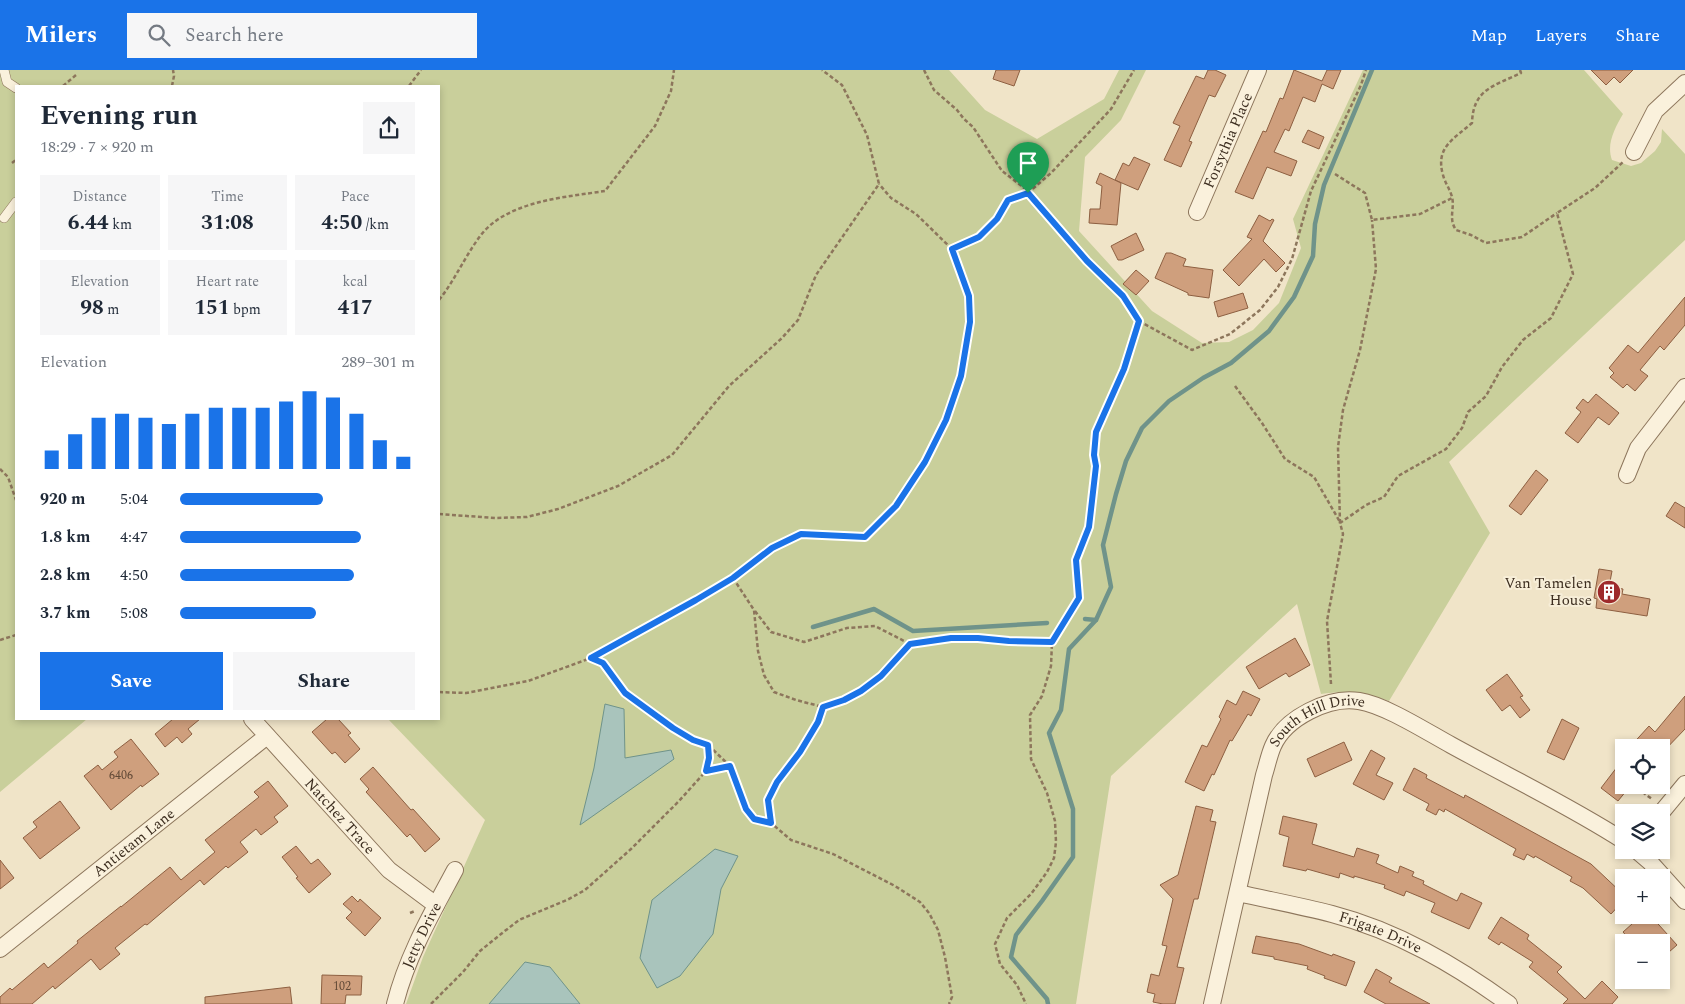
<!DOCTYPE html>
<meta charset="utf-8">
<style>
body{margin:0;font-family:Spectral,serif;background:#f6f6f7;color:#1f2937;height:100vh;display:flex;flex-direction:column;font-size:19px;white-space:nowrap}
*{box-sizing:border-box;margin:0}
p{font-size:16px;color:#747a83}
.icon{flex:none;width:28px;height:28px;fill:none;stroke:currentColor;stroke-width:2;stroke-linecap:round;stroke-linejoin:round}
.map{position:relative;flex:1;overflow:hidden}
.panel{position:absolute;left:15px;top:15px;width:425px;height:635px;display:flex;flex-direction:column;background:#fff;border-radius:0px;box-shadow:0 2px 8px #0003}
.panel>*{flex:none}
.fabs{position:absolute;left:1615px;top:669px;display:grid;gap:10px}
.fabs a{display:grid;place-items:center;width:55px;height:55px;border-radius:0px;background:#fff;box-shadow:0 2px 8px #0003;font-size:25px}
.pin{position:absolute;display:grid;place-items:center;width:42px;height:42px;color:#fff;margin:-51px -21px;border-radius:50% 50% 50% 0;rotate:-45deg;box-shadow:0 0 5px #0007}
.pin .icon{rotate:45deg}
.round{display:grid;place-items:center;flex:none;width:52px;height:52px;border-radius:0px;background:#f6f6f7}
.headline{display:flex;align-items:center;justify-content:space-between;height:85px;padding:0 25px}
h1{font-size:28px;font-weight:700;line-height:38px}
.stats{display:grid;grid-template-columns:repeat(3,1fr);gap:8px;height:85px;padding:5px 25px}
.stats div{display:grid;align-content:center;border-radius:0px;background:#f6f6f7;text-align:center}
.stats b{font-size:21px;font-weight:700}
.stats small{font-size:14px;font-weight:400}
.stats p{font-size:14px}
.chart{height:140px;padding:10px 25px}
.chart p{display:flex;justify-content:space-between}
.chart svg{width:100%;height:90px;margin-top:5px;stroke:#1a73e8;stroke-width:6}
.primary-button{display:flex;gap:10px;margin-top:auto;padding:10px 25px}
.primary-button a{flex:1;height:58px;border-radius:0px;background:#1a73e8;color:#fff;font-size:20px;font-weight:700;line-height:58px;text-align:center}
.primary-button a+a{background:#f6f6f7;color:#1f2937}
ul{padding:0 25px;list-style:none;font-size:16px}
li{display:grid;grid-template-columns:80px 60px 1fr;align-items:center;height:38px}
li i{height:12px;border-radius:6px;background:#1a73e8}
header{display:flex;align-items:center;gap:30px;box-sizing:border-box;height:70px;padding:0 25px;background:#1a73e8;color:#fff}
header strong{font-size:24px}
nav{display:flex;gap:28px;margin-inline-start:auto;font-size:18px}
.search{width:350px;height:45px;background:#f6f6f7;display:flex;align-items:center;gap:12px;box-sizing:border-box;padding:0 18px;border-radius:0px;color:#747a83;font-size:19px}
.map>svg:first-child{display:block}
</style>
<header>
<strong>Milers</strong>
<div class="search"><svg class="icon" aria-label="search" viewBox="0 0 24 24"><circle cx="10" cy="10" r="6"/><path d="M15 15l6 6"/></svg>Search here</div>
<nav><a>Map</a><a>Layers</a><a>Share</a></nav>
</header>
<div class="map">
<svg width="1685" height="934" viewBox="0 0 1685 934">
<rect width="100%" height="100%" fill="#f0e4c8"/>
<!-- green -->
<path fill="#c9cf9b" d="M0 0H949L985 40 1037 69 1104 29 1119 0H1146L1121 50 1085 87 1079 161 1152 241 1202 273 1229 272 1253 260 1279 233 1301 178 1293 149 1363 0H1584L1623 44C1615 58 1606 74 1612 90L1631 96 1641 93 1655 81 1661 72 1662 59 1685 84V170L1449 392 1490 463 1389 631C1365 623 1346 620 1321 624L1297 534 1111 706 1076 934H406L423 887 485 750 388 649H439V16H16V649H87L0 722Z"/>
<!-- water -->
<g fill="#a9c4bc" stroke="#6f938a">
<polygon points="605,634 624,639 625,688 671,680 674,689 580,755 594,698"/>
<polygon points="715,779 738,786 721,819 713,864 680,906 657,918 640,888 652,830"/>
<polygon points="525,892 550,897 580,934 489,934"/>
</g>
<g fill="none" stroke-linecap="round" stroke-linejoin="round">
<!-- stream -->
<g stroke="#6f938a" stroke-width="4.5">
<polyline points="1085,549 1096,550"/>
<polyline points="813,557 874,539 913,561 1047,553"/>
<polyline points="1048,934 1047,929 1011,887 1016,865 1042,831 1073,787 1073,739 1049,663 1061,640 1069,579 1096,550 1111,517 1103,475 1116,424 1126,391 1142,358 1169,331 1203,308 1231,293 1269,261 1294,227 1313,186 1315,154 1324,115 1372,0"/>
</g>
</g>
<!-- building -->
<g fill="#cf9f7d" stroke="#8d5f41">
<polygon points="996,0 1020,0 1014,16 993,9"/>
<polygon points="1208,0 1215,0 1226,5 1215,27 1209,25 1189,71 1192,72 1181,97 1164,90 1180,56 1173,53 1196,6 1204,9"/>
<polygon points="1294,0 1322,11 1327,0 1341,0 1333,19 1322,14 1315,32 1303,27 1289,61 1285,59 1274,82 1297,91 1291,106 1267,97 1253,129 1235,122 1263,61 1266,62 1280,28 1283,29"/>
<polygon points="1591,0 1633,0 1620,13 1614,7 1606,15"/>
<polygon points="1308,60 1324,67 1319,79 1302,72"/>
<polygon points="1134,87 1150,94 1138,120 1115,110 1123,93 1129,96"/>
<polygon points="1100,103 1121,113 1117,155 1089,153 1090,139 1100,139 1102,116 1096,113"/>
<polygon points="1259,145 1270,151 1272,149 1274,150 1263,171 1285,193 1276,202 1264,189 1239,216 1223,200 1252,169 1247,167"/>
<polygon points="1136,163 1144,180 1122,190 1118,190 1111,176"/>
<polygon points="1166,183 1171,183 1186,189 1183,196 1213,200 1209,228 1188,225 1188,223 1155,208"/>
<polygon points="1136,200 1149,211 1136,225 1123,214"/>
<polygon points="1243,223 1248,238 1218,247 1214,232"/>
<polygon points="1685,227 1685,255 1664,280 1660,276 1640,300 1648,306 1635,321 1627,314 1623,318 1610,307 1614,303 1609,298 1628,275 1638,283"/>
<polygon points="1596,324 1619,343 1609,355 1598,347 1578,373 1565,363 1581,342 1576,338 1583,329 1588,333"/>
<polygon points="1536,400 1548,410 1521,445 1509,436"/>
<polygon points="1675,432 1685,438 1685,458 1666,446"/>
<polygon points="1599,499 1612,501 1609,517 1623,519 1622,524 1650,529 1647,546 1596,538 1597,529 1594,528"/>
<polygon points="1295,568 1310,595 1289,607 1286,603 1259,619 1246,597"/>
<polygon points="1507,604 1523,626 1520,627 1530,640 1520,648 1510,635 1502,641 1486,620"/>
<polygon points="1243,621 1260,629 1251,646 1248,644 1232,671 1230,670 1214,705 1212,704 1204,721 1185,712 1202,675 1207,677 1221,649 1219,647 1227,630 1236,635"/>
<polygon points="1685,626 1685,659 1661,684 1661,677 1629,678 1649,656 1655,662"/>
<polygon points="173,649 200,649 188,659 192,664 182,673 177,667 165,677 155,664"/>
<polygon points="327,649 338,649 351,663 348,665 360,679 345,693 335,682 332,684 312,662"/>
<polygon points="1562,649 1579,658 1564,690 1547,682"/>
<polygon points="131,669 159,704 142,717 141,715 111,740 84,706 98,695 102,700 118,687 114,682"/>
<polygon points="1344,672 1352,690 1315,707 1307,689"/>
<polygon points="1371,680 1385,688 1376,705 1393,713 1384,730 1353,714"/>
<polygon points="1624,688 1624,715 1631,715 1618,731 1601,718"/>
<polygon points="373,697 411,740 413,739 440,769 425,782 410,764 407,767 366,722 369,719 360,709"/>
<polygon points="1414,698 1427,705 1426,708 1464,728 1465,725 1591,794 1624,825 1624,830 1611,844 1583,818 1570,811 1572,807 1535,786 1534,788 1527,784 1524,790 1513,785 1516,779 1445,739 1444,742 1439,739 1436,745 1426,740 1429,734 1403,720"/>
<polygon points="268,711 288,736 274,747 278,752 261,765 256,759 240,772 248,782 228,798 226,796 204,815 200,810 147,855 145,854 115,878 120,884 100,900 91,889 55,919 53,916 32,934 0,934 0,927 10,918 12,920 44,893 48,898 78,873 77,871 121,836 121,837 170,797 181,810 215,782 205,770 259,727 254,722"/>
<polygon points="60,731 80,758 40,789 23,768 37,757 33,752"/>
<polygon points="1196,736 1213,740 1210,751 1216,752 1198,829 1194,829 1177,897 1184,898 1175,934 1163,934 1153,932 1155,924 1147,922 1151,904 1159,906 1167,876 1162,875 1173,829 1160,815 1178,805"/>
<polygon points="1283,746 1317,754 1312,774 1354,787 1357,778 1379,785 1376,793 1398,803 1400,796 1414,802 1412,806 1424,811 1423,814 1457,831 1461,823 1482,833 1469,859 1431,842 1435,833 1406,821 1404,826 1384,818 1385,815 1354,806 1354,808 1340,803 1339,808 1307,799 1306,801 1283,796 1289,767 1279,764"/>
<polygon points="296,776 311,794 318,789 331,804 309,823 296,808 298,807 282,787"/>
<polygon points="0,790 14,808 0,819"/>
<polygon points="352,826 358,832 360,829 381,848 365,866 346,848 352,842 343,834"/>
<polygon points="1642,845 1650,845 1677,875 1661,889 1661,872 1644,872 1640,867 1632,872 1623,862"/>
<polygon points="1501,847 1529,865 1527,869 1562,897 1557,902 1585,929 1602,911 1618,927 1612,934 1563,934 1568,929 1529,897 1533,892 1501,872 1499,875 1488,868"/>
<polygon points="1256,866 1299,874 1332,886 1333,884 1355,892 1346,916 1324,908 1325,906 1307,899 1308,896 1274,889 1274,887 1252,883"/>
<polygon points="1376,899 1392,908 1389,912 1430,934 1386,934 1364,922"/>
<polygon points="322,905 362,906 361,925 346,925 345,934 321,934"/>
<polygon points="290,917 292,934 205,934 205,927"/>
</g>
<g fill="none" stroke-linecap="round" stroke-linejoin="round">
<!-- lane casing -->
<g stroke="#8d765c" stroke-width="10">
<g id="lane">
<polyline points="4,0 7,12 16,18"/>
<polyline points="4,148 16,132"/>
</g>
</g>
<!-- street casing -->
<g stroke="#8d765c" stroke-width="18">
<g id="street">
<polyline points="1634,82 1655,41 1685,13"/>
<path id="s1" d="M1197 142 1258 0"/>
<polyline points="1627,405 1638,378 1685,317"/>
<path id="s2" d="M252 649 389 800 436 835"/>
<polyline points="1661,743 1685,714"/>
<polyline points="1636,780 1650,792 1685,831"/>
<path id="s3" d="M1238 823C1269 830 1301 836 1332 844 1397 861 1455 895 1509 934"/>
<path id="s4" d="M0 879 267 666"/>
<path id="s5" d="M395 934C407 886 432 843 455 800"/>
<path id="s6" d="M1212 934 1264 705C1267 696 1269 685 1273 676 1285 648 1329 626 1359 631 1385 635 1427 662 1451 675 1509 707 1568 735 1624 771"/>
</g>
</g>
<!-- path -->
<g stroke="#8d765c" stroke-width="2.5" stroke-dasharray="4 2.5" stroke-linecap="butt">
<polyline points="924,0 934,20 957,40 964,49 973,57 1002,101 1023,117 1087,191 1123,226 1139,251 1124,299 1096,362 1094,385 1096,396 1089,457 1076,490 1079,527 1052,572 1051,596 1042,626 1030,645 1031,689 1047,723 1055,751 1056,772 1054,788 1047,802 1031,824 1007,848 995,874 1000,894 1017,915 1026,934"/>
<path d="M1520 0 1521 3C1494 16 1473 19 1472 53 1454 69 1435 77 1443 105 1445 113 1450 119 1452 127 1455 139 1448 148 1456 160L1471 165 1486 173 1522 167 1557 143"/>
<polyline points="63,16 76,5"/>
<polyline points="172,16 174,6 173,0"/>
<polyline points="409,16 421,0"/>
<polyline points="12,93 16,90"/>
<polyline points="1335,104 1365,123 1372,150 1420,144 1452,128"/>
<polyline points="952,179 979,167 997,149 1009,130 1028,123 1051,103 1111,39 1134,0"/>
<path d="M439 230C455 210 465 186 481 165 507 131 566 127 605 121L655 56 671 21 674 0"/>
<polyline points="1139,251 1192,280 1230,264 1260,240 1278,217 1292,189 1311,121 1361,15 1366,0"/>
<polyline points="1235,316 1262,353 1285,389 1314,407 1340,452"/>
<polyline points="0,399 8,407 16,430"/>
<polyline points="439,444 495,448 527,447 558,439 618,416 672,385 729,316 782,268 798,250 816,205 879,114 867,65 842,15 822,0"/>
<polyline points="1340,453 1338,377 1343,340 1360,280 1376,199 1372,150"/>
<polyline points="733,508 754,540 758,581 764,605 774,622 796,630 823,637 818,652 800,683 777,712 768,730 771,753"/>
<polyline points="755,541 771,562 804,572 847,558 875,556 910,574"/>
<polyline points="0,570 16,565"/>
<polyline points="591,588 603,593 625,623 673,658 693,670 708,675 730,696 745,739 755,749 771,753 791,770 833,784 895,816 920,832 929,843 938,860 945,887 952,927 949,934"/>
<polyline points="1331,614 1327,551 1343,464 1340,453 1366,435 1384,427 1398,406 1446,379 1462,358 1468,342 1486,326 1502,297 1523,270 1551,248 1573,204 1557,143 1595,118 1623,92"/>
<polyline points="439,622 466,623 528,611 591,588 733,508 772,478 801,464 865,467 896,436 925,392 945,350 961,306 970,252 969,226 952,179 916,144 891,128 879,114"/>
<polyline points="823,637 844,630 861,621 881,606 910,574 951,568 978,568 1009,571 1030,570 1052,572"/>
<polyline points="706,701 730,696"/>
<polyline points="1630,719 1641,721 1652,729"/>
<polyline points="410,843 415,841"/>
<polyline points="431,934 463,902 480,881 501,864 519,850 567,830 585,820 631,779 679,731 706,701 709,687 708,677"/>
</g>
<!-- lane -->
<use href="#lane" stroke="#faf1dc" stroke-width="9"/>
<!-- street -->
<use href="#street" stroke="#faf1dc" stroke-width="16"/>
</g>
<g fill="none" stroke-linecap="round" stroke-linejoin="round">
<!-- route casing -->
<g stroke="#fff" stroke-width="10">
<polygon id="route" points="1028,123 1087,191 1123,226 1139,251 1124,299 1096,362 1094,385 1096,396 1089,457 1076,490 1079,528 1052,572 1009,571 978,568 951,568 910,574 881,606 861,621 844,630 823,637 818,652 800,682 777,712 768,730 771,753 754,749 746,739 730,696 706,701 709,688 708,675 693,670 673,658 625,623 603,593 591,588 696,530 733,508 772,478 801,464 865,467 896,436 925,392 946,350 961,306 970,252 969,226 952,179 979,167 997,149 1008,130"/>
</g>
<!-- route -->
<use href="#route" stroke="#1a73e8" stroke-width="6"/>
</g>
<!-- icons -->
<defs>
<g id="building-disc" transform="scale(1.25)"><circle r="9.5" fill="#9e2a2b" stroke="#f7eed8"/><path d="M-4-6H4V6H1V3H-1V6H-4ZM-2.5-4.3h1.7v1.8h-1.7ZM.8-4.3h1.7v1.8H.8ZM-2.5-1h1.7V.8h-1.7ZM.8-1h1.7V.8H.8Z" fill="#fff"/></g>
</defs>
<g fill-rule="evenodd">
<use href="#building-disc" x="1609" y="522"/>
</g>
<g text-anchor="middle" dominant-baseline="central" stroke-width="4" stroke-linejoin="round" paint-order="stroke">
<!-- number labels -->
<g font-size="12" fill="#624a37">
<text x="121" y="705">6406</text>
<text x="342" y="916">102</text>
</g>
<!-- street labels -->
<g font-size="15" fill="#3d2e20" stroke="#f7eed8">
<text stroke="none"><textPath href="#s1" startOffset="78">Forsythia Place</textPath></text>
<text stroke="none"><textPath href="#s6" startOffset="320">South Hill Drive</textPath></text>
<text stroke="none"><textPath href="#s2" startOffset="131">Natchez Trace</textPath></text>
<text stroke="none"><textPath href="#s4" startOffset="171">Antietam Lane</textPath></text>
<text stroke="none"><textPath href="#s3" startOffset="148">Frigate Drive</textPath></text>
<text stroke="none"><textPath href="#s5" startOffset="74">Jetty Drive</textPath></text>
</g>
<!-- poi labels -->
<g font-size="15" fill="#3d2e20" stroke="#f7eed8" text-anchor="end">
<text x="1592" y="513">Van Tamelen<tspan x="1592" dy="17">House</tspan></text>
</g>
</g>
</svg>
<div class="fabs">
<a><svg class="icon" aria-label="locate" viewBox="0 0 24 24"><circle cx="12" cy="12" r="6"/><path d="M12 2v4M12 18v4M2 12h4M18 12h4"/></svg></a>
<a><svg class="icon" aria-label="layers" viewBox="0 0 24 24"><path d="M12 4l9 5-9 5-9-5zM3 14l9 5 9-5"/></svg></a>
<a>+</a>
<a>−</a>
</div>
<div class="pin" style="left:1028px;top:123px;background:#1e9e55"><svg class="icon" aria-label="arrive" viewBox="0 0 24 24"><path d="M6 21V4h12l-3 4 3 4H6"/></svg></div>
<section class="panel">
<div class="headline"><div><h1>Evening run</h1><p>18:29 · 7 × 920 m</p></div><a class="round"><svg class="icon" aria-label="share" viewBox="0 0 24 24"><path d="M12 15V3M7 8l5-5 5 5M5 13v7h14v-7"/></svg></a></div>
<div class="stats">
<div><p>Distance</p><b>6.44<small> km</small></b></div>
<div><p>Time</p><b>31:08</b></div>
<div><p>Pace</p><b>4:50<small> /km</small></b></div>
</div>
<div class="stats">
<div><p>Elevation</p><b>98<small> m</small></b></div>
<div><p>Heart rate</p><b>151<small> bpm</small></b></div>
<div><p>kcal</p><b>417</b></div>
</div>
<div class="chart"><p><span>Elevation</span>289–301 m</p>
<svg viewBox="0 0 160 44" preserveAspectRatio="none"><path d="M5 44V35M15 44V27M25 44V19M35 44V17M45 44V19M55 44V22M65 44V17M75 44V14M85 44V14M95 44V14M105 44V11M115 44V6M125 44V9M135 44V17M145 44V30M155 44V38"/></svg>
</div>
<ul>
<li><b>920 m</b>5:04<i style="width:61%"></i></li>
<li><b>1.8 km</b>4:47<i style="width:77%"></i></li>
<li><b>2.8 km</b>4:50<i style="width:74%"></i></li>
<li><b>3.7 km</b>5:08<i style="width:58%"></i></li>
</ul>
<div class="primary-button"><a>Save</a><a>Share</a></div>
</section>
</div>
